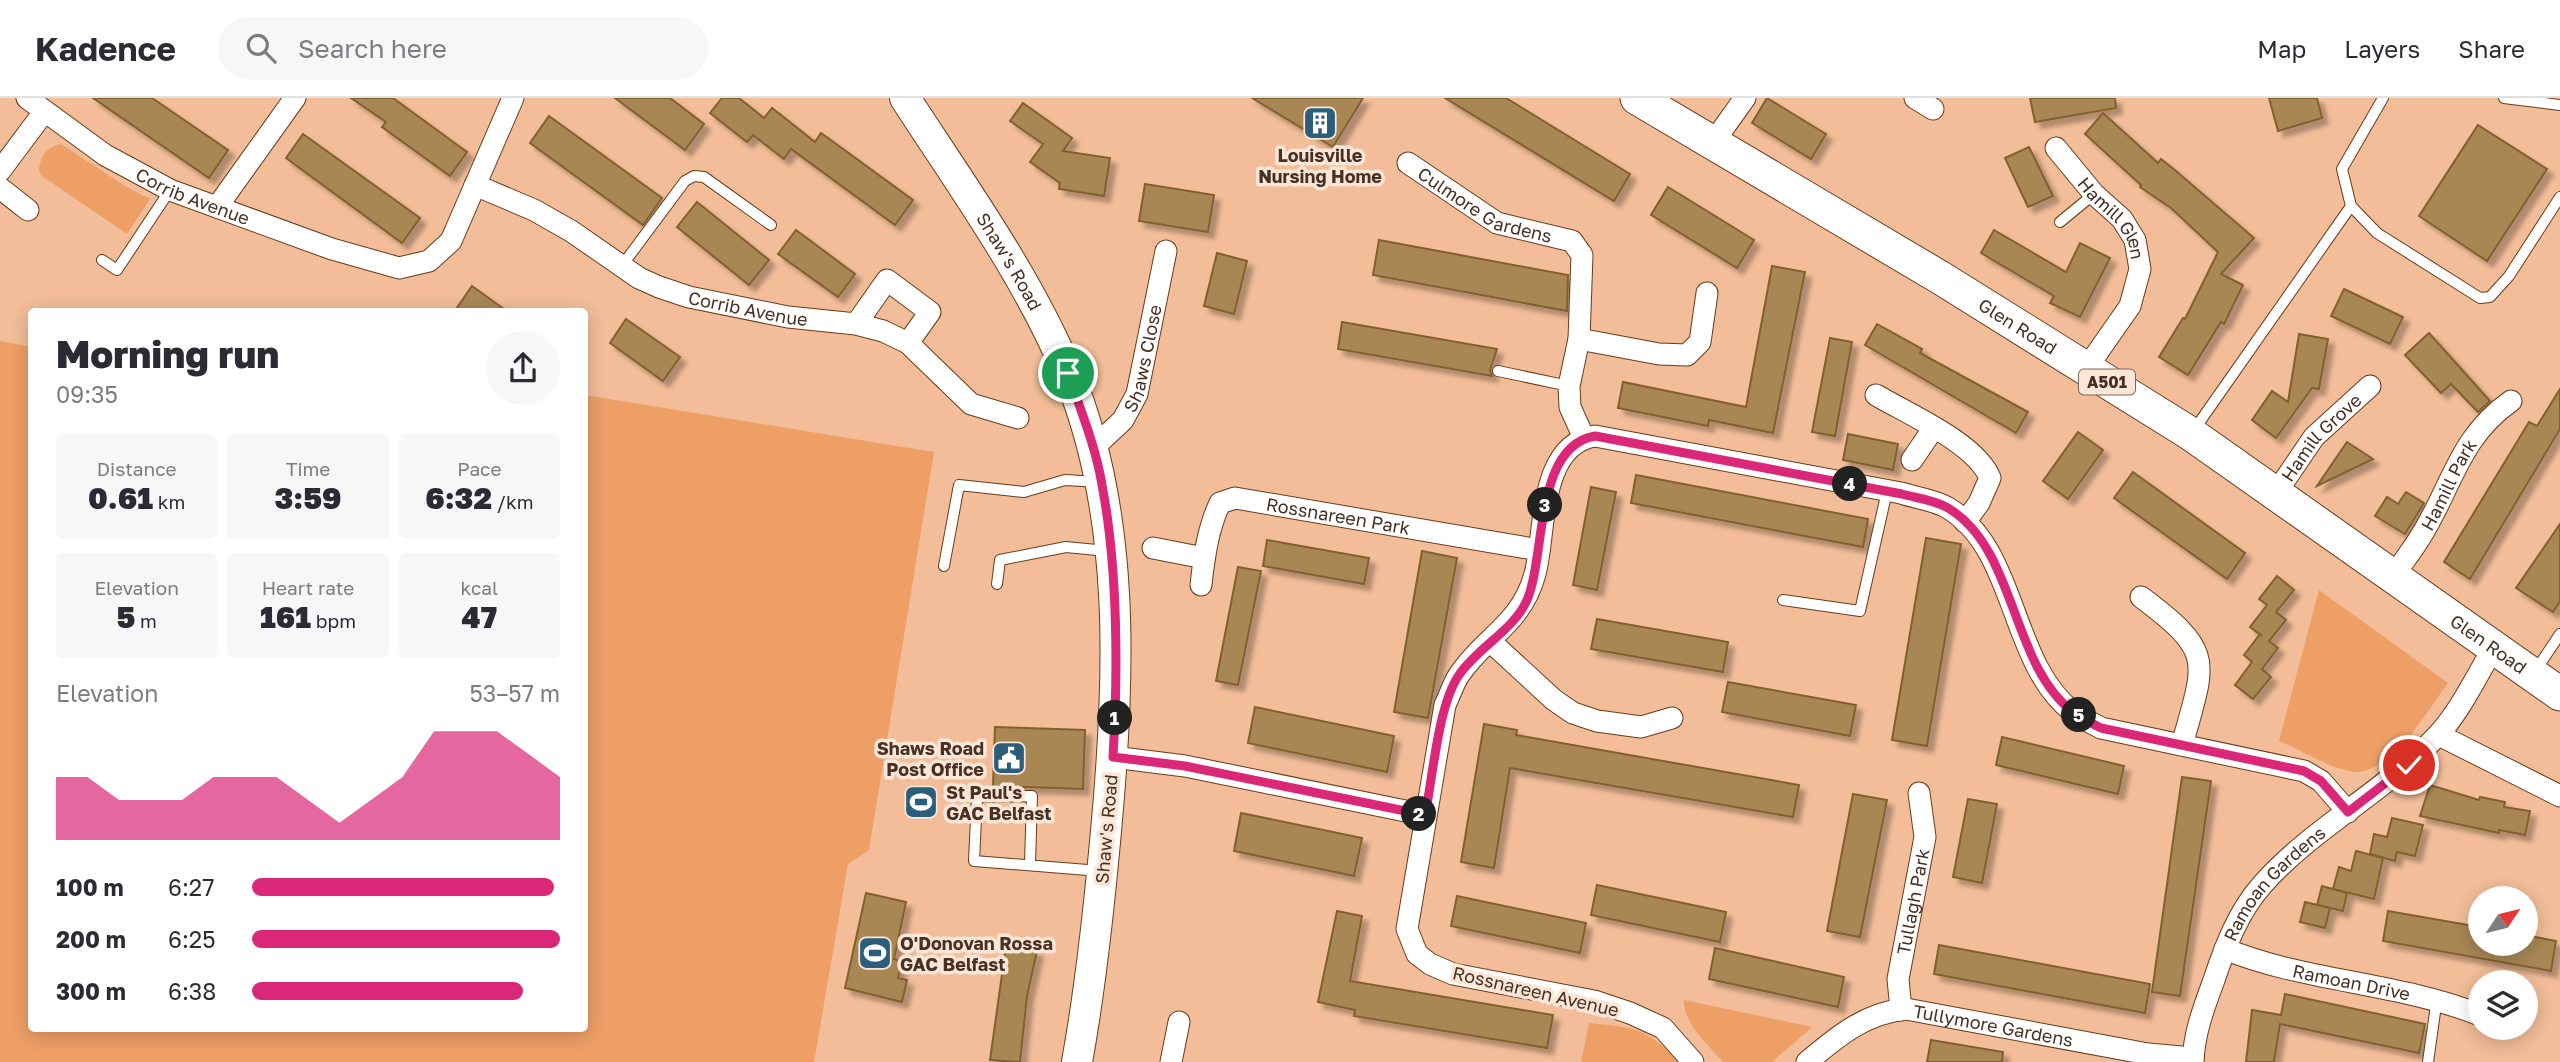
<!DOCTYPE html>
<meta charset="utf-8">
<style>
body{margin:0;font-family:"Golos Text",sans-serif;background:#f7f7f7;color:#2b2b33;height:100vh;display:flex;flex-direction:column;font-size:26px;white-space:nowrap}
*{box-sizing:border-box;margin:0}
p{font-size:23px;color:#7c7c81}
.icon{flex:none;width:38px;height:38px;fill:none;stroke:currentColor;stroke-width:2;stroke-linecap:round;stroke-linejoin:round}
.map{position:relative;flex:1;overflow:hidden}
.drawer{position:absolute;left:28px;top:210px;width:560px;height:724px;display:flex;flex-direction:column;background:#fff;border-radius:7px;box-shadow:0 4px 18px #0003}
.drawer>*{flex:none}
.needle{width:46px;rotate:55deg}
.tools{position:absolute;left:2468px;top:788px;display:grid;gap:14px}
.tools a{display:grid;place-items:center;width:70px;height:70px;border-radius:50%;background:#fff;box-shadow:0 4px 18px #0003;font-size:35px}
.pin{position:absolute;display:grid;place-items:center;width:60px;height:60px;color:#fff;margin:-30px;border:4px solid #fff;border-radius:50%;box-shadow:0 2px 7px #0007}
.km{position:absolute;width:35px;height:35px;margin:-18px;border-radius:50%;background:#222;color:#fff;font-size:19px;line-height:35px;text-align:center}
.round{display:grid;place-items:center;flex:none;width:74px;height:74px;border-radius:37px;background:#f7f7f7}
.summary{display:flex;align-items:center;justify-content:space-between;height:119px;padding:0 28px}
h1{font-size:38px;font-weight:800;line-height:52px}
.stats{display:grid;grid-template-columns:repeat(3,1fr);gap:10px;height:119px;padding:7px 28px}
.stats div{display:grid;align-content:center;border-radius:7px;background:#f7f7f7;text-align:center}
.stats b{font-size:30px;font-weight:800}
.stats small{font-size:19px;font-weight:400}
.stats p{font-size:19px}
.chart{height:196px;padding:14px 28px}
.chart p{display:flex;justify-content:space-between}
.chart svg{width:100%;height:126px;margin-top:7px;fill:#db2777;opacity:.7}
ul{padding:0 28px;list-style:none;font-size:23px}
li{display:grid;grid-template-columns:112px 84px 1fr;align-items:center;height:52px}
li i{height:18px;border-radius:9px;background:#db2777}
header{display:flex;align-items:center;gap:42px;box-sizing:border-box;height:98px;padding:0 35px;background:#fff;border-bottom:2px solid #e1e1e2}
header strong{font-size:33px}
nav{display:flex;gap:38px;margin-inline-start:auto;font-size:24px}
.search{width:490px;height:63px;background:#f7f7f7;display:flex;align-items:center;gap:18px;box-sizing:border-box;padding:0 24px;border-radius:38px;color:#7c7c81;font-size:26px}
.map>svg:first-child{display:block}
</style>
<header>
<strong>Kadence</strong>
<div class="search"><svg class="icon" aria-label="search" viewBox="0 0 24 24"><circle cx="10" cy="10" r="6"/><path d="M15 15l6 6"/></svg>Search here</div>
<nav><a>Map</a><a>Layers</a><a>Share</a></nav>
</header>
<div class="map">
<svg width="2560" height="964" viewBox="0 0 2560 964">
<defs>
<filter id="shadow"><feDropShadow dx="6" dy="6" stdDeviation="2" flood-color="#0004"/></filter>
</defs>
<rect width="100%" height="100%" fill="#f2bd98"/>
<!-- green -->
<g fill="#ed9f66">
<path d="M61 46 125 88 150 101 127 136 42 78 39 71C41 57 47 49 61 46Z"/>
<polygon points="0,243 32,249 32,931 584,931 585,297 934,354 869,752 848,766 814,964 0,964"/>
<path d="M2319 492 2448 585C2428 612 2387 683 2349 673 2325 668 2301 652 2279 643Z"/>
<path d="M1684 902 1812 929 1772 964H1723C1708 946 1683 926 1684 902Z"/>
<path d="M1589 925C1633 929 1648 930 1679 964H1581Z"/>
</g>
<!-- building -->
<g fill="#a98755" stroke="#81612f" stroke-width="2" filter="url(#shadow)">
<polygon points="93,0 152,0 228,52 209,80"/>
<polygon points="351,0 393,0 467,54 450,78 382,29 386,24"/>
<polygon points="615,0 670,0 704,26 685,52"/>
<polygon points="722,0 739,0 764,20 772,10 815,44 821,35 913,102 895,127 791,51 784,61 753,37 747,44 710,15"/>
<polygon points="1252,0 1363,0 1333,49"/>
<polygon points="1445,0 1506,0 1630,76 1614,103"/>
<polygon points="1767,0 1826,36 1811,61 1752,25"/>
<polygon points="2030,0 2115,0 2116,10 2035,24"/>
<polygon points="2269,0 2317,0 2322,20 2278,33"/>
<polygon points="1023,5 1072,40 1063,53 1110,60 1104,98 1059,91 1060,85 1030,64 1043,46 1010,23"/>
<polygon points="2103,15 2158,65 2161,61 2176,73 2254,140 2221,176 2243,187 2224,226 2221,224 2188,277 2159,259 2183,220 2185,221 2218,154 2171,110 2140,89 2141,87 2085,36"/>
<polygon points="549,18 662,100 643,127 530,45"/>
<polygon points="2478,27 2547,71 2487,163 2419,118"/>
<polygon points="303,36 420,120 402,145 286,60"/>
<polygon points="2029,49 2053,98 2028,109 2005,60"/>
<polygon points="1145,86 1214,97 1208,134 1139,123"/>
<polygon points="1668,89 1754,142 1737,170 1651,117"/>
<polygon points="697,104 769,162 749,187 677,129"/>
<polygon points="796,132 855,176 838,199 778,156"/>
<polygon points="1994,132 2066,174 2080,145 2110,160 2080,219 2050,205 2054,198 1981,155"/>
<polygon points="1379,142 1568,177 1567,213 1373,177"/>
<polygon points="1217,155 1247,163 1234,216 1204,208"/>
<polygon points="1772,168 1805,174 1773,335 1709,322 1708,328 1618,310 1623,284 1746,309"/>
<polygon points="472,188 508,214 454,214"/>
<polygon points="2344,191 2403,219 2390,246 2331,218"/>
<polygon points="626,221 680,259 663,283 610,245"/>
<polygon points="1342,224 1497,251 1490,272 1492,278 1338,251"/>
<polygon points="1877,226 1922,251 1920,255 2028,314 2016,335 1865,247"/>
<polygon points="2429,235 2490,303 2478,314 2451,286 2441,295 2405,257"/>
<polygon points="2299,236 2328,241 2319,291 2312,290 2276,340 2252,322 2272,293 2288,304"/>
<polygon points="1830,240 1852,244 1835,338 1812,334"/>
<polygon points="2560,291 2560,331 2470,481 2444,464 2529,324 2537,328"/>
<polygon points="2078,334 2103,352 2068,401 2043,383"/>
<polygon points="1848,336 1898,346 1893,372 1843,362"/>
<polygon points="2347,344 2373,361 2317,388 2338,357"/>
<polygon points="2133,374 2245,455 2227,481 2114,400"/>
<polygon points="1636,377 1868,421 1863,449 1631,405"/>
<polygon points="1591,389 1616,394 1597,492 1573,487"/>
<polygon points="2406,394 2424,405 2405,436 2375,418 2387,399 2398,406"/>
<polygon points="2560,426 2560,503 2553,514 2516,490"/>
<polygon points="1926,440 1961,446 1927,648 1892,642"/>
<polygon points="1267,442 1369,460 1364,486 1263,468"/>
<polygon points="1422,453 1457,460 1428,620 1394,614"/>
<polygon points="1238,469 1261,473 1238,587 1216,583"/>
<polygon points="2277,478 2294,492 2276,514 2286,522 2269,543 2278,550 2262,571 2271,579 2253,601 2235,587 2252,564 2244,557 2260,536 2262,538 2250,529 2267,507 2259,501"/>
<polygon points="1597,521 1728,544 1723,574 1591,551"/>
<polygon points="1728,584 1856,607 1850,638 1722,614"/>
<polygon points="1255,609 1394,638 1387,674 1248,645"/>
<polygon points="1484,626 1517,632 1516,637 1799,687 1793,719 1510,670 1494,770 1461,764"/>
<polygon points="995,629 1085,632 1083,691 993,688"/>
<polygon points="2002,639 2124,668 2118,696 1996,667"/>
<polygon points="2182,679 2211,683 2180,898 2152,894"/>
<polygon points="2430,687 2479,702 2480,699 2505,704 2504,709 2530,713 2525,737 2499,732 2499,735 2420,718"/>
<polygon points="1853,696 1887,702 1860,839 1827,833"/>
<polygon points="1968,701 1997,706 1982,785 1953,779"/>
<polygon points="1241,715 1362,740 1354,778 1234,753"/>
<polygon points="2392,720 2423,727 2415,758 2397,754 2395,763 2370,756 2374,736 2387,739"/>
<polygon points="2356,753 2383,760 2374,801 2333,791 2339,769 2351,773"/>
<polygon points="1597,787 1726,814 1720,844 1591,817"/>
<polygon points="2322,788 2347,795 2343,813 2317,807"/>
<polygon points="866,795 906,804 894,861 902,863 898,880 907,882 902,904 845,890"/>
<polygon points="1457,798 1586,825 1580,855 1451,828"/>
<polygon points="2305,804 2330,810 2325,830 2300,824"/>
<polygon points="1337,813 1362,818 1350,883 1553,917 1547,950 1354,918 1355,912 1318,904"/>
<polygon points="2388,813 2480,829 2480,845 2525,845 2525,837 2556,843 2551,873 2383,843"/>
<polygon points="1939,847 2150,886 2145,915 1934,876"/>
<polygon points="1006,848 1037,853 1027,898 1020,964 990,962"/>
<polygon points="1715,850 1844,879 1838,909 1709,881"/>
<polygon points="2285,896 2425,926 2419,955 2280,926 2274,964 2246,964 2252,912 2281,917"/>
<polygon points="1931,942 2003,954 2002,964 1927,964"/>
</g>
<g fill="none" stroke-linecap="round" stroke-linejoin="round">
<!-- lane casing -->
<g stroke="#683c19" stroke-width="12">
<g id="lane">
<polyline points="2383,0 2342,71 2351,108 2377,135 2480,200 2490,199 2509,178 2560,99"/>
<polyline points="2504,0 2560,7"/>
<polyline points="2060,124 2094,96"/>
<polyline points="102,162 117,172 170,92"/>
<polyline points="621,169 685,83 694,78 704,79 771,127"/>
<polyline points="1498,273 1569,288"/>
<polyline points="2194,332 2351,108"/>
<polyline points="944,468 959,387 1024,394 1065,382 1099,384"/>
<polyline points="997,486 1000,462 1066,449 1107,453"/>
<polyline points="1783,502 1860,513 1887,393"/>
<polyline points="2534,575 2560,536"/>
<polyline points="1030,766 1032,698 977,699 974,763 1100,773"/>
<polyline points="2428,964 2437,900"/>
</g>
</g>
<!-- street casing -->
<g stroke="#683c19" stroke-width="23">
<g id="street">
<path id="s1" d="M27 0 105 57 170 92 332 151 399 170 429 163 451 143 513 0"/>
<polyline points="1915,0 1933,11"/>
<polyline points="1712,46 1745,0"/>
<path id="s2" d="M2056 50 2094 96 2122 121 2135 142 2140 171 2130 208 2086 271"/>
<path id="s3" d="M1408 65 1497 125 1572 143 1582 157 1579 241 1569 288 1570 309 1584 340"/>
<polyline points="0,73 44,14"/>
<path id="s4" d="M475 87 534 112 571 133 639 180 659 189 689 199 788 219 856 226 883 233 908 245 971 306 1018 320"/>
<polyline points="0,90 28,112"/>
<polyline points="217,109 295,0"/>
<polyline points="856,226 887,182 930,214 908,245"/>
<polyline points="1579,241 1659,256 1687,257 1700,244 1707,195"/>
<path d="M1876 297C1908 316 1976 345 1990 380L1979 405 1965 424"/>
<path id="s5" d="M1092 351 1123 322 1137 296 1166 153"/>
<polyline points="1912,362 1933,331"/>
<path id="s6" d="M2276 395 2314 339 2370 288"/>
<polyline points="1153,450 1204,460"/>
<path id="s7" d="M2393 478C2403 464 2415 449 2424 433 2453 384 2461 338 2511 303"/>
<path id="s8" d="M1201 487C1204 459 1208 430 1220 405L1235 400 1539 452"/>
<path d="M2141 499C2216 555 2205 563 2182 647"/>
<polyline points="1491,544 1554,602 1573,615 1597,623 1641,629 1672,620"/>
<polyline points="2439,637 2560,698"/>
<polyline points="1113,659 1185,668 1425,717"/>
<path id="s9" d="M2225 851C2306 884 2397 884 2480 917"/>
<path id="s10" d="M1901 912 1898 881 1925 739 1919 695"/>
<polyline points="1171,964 1179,924"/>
<path d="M1693 964 1663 930 1630 915 1594 903 1453 876 1430 866 1417 856 1407 831 1445 607C1450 597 1453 586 1459 577 1485 538 1521 527 1535 476 1546 435 1538 347 1595 338L1901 395C1916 400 1935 402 1948 410 2017 451 2010 566 2073 614 2081 620 2092 625 2101 630L2304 673 2321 683 2348 714"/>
<path id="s11" d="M1807 964C1838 938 1865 915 1906 911L2148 956 2193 960"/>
<path id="s12" d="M2193 964C2194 935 2204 909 2214 882 2225 849 2238 814 2262 787 2310 732 2384 694 2436 639 2460 614 2476 579 2494 549"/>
</g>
</g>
<!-- secondary casing -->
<g stroke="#683c19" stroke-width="32">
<g id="secondary">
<path id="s13" d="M905 0C962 88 1026 176 1067 273 1127 416 1120 582 1106 733 1099 811 1091 887 1077 964"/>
</g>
</g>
<!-- primary casing -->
<g stroke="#683c19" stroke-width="35">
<g id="primary">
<path id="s14" d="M1637 0 1941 180 2191 336 2560 596"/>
</g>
</g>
<!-- lane -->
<use href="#lane" stroke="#fff" stroke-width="10"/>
<!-- street -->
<use href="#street" stroke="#fff" stroke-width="21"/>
<!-- secondary -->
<use href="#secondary" stroke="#fff" stroke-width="30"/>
<!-- primary -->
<use href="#primary" stroke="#fff" stroke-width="33"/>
</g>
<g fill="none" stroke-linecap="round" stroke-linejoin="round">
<!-- route casing -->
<g stroke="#fff" stroke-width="14">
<path id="route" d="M1068 275C1080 311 1096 349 1102 387 1118 470 1118 575 1113 659L1185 668 1425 717C1433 679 1438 607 1459 577 1477 550 1514 532 1527 502 1546 458 1534 348 1595 338L1902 396C1916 400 1935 402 1948 410 2017 451 2010 566 2073 614 2081 620 2092 625 2101 630L2304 673 2321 683 2348 714 2409 667"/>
</g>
<!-- route -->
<use href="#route" stroke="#db2777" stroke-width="9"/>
</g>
<!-- icons -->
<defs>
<g id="building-square" transform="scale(1.75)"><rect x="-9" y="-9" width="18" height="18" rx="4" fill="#2b5e7b" stroke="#fce6d7"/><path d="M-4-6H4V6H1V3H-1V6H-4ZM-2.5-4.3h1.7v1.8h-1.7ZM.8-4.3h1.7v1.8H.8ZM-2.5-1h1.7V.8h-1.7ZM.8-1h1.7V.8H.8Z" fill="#fff"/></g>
<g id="civic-square" transform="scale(1.75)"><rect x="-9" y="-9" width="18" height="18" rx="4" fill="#2b5e7b" stroke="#fce6d7"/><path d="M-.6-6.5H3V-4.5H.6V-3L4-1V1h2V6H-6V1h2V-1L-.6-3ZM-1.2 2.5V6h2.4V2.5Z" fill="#fff"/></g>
<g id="stadium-square" transform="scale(1.75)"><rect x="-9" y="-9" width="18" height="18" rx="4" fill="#2b5e7b" stroke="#fce6d7"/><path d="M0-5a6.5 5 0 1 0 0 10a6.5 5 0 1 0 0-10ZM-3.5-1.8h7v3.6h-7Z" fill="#fff"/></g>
</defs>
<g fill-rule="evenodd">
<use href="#building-square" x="1320" y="25"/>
<use href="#civic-square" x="1009" y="660"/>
<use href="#stadium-square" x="921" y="704"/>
<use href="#stadium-square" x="875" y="855"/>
</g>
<g text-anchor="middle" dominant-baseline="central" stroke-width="7" stroke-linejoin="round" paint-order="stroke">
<!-- shield labels -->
<rect fill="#fce6d7" stroke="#7d6758" stroke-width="2" x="2079" y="271.5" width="56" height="25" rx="5"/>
<g font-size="16" font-weight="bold" fill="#463122">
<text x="2107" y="284">A501</text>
</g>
<!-- poi labels -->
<g font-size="18" font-weight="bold" fill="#463122" stroke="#fce6d7" text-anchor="start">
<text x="1320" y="57" text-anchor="middle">Louisville<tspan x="1320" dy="21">Nursing Home</tspan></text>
<text x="984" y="650" text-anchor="end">Shaws Road<tspan x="984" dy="21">Post Office</tspan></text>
<text x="946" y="694">St Paul's<tspan x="946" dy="21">GAC Belfast</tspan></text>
<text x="900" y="845">O'Donovan Rossa<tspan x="900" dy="21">GAC Belfast</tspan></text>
</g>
<!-- street labels -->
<g font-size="18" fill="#463122" stroke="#fce6d7">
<text stroke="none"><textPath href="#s1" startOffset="194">Corrib Avenue</textPath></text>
<text stroke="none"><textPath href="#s3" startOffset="89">Culmore Gardens</textPath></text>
<text stroke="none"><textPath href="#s2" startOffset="91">Hamill Glen</textPath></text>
<text stroke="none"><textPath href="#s13" startOffset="194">Shaw's Road</textPath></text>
<text stroke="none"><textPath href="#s4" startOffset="303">Corrib Avenue</textPath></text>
<text stroke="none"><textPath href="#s14" startOffset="444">Glen Road</textPath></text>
<text stroke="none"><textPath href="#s5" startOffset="108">Shaws Close</textPath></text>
<text stroke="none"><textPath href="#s6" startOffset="72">Hamill Grove</textPath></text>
<text stroke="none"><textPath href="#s7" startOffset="107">Hamill Park</textPath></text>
<text stroke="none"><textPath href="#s8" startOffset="205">Rossnareen Park</textPath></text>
<text stroke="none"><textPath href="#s14" startOffset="1012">Glen Road</textPath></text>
<text transform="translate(1106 731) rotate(-85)">Shaw's Road</text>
<text stroke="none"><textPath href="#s12" startOffset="201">Ramoan Gardens</textPath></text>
<text stroke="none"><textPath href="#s10" startOffset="110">Tullagh Park</textPath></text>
<text stroke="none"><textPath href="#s9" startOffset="131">Ramoan Drive</textPath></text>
<text transform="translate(1536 893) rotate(13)">Rossnareen Avenue</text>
<text stroke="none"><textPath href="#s11" startOffset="203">Tullymore Gardens</textPath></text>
</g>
</g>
</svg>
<div class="tools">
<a><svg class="needle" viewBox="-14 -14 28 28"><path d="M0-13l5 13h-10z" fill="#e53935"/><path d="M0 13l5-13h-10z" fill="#7c7c81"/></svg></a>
<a><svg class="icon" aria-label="layers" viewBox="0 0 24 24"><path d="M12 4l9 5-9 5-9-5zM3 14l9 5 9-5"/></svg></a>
</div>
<div class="pin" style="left:1068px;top:275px;background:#1e9e55"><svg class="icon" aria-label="arrive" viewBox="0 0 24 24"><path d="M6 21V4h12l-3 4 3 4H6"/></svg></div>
<div class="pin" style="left:2409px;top:667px;background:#d93025"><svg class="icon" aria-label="check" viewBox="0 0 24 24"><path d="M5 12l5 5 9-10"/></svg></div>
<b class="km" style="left:1115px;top:620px">1</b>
<b class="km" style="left:1419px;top:716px">2</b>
<b class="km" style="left:1545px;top:407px">3</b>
<b class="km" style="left:1850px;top:386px">4</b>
<b class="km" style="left:2079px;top:617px">5</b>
<section class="drawer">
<div class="summary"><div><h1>Morning run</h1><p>09:35</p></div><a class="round"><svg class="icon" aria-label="share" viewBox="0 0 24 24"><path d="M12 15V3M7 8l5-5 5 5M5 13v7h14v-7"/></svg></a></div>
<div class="stats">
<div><p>Distance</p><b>0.61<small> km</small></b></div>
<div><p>Time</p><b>3:59</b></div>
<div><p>Pace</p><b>6:32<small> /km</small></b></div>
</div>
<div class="stats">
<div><p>Elevation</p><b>5<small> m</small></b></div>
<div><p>Heart rate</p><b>161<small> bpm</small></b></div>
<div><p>kcal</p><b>47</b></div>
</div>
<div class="chart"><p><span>Elevation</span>53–57 m</p>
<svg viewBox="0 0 160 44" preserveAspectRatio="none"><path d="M0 44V22L10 22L20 30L30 30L40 30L50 22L60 22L70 22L80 30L90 38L100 30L110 22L120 6L130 6L140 6L150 14L160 22V44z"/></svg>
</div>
<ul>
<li><b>100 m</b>6:27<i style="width:98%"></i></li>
<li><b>200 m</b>6:25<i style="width:100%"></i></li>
<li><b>300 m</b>6:38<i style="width:88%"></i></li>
</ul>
</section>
</div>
